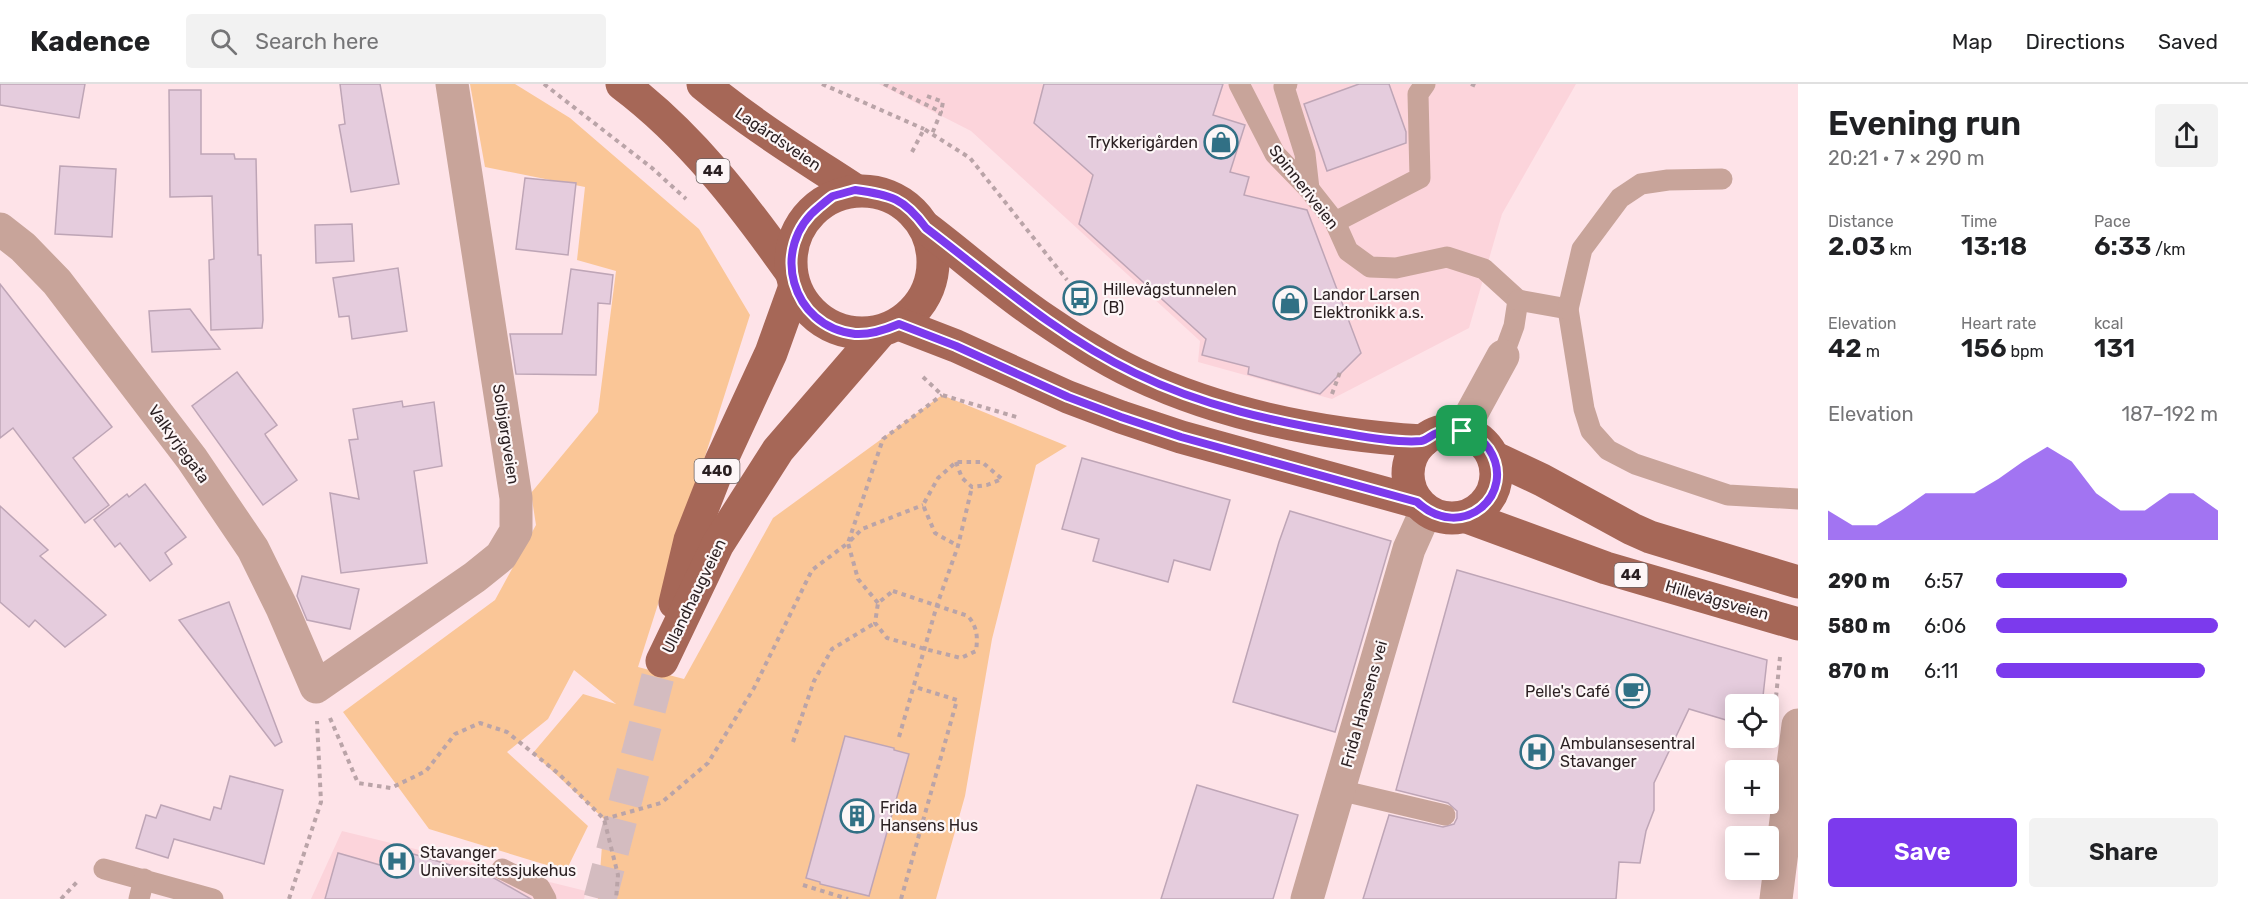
<!DOCTYPE html>
<meta charset="utf-8">
<style>
body{margin:0;font-family:Rubik,sans-serif;background:#f2f2f2;color:#202124;height:100vh;display:flex;flex-direction:column;font-size:22px;white-space:nowrap}
*{box-sizing:border-box;margin:0}
p{font-size:20px;color:#757577}
.icon{flex:none;width:33px;height:33px;fill:none;stroke:currentColor;stroke-width:2;stroke-linecap:round;stroke-linejoin:round}
.map{position:relative;flex:1;overflow:hidden}
.sheet{display:flex;flex-direction:column;background:#fff;width:450px}
.sheet>*{flex:none}
.controls{position:absolute;left:1725px;top:610px;display:grid;gap:12px}
.controls a{display:grid;place-items:center;width:54px;height:54px;border-radius:6px;background:#fff;box-shadow:0 3px 15px #0003;font-size:30px}
.pin{position:absolute;display:grid;place-items:center;width:51px;height:51px;color:#fff;margin:-26px;border-radius:12px;box-shadow:0 3px 9px #0006}
.round{display:grid;place-items:center;flex:none;width:63px;height:63px;border-radius:6px;background:#f2f2f2}
.overview{display:flex;align-items:center;justify-content:space-between;height:102px;padding:0 30px}
h1{font-size:33px;font-weight:600;line-height:45px}
.metrics{display:grid;grid-template-columns:repeat(3,1fr);gap:9px;height:102px;padding:6px 30px}
.metrics div{display:grid;align-content:center}
.metrics b{font-size:26px;font-weight:600}
.metrics small{font-size:16px;font-weight:400}
.metrics p{font-size:16px}
.chart{height:168px;padding:12px 30px}
.chart p{display:flex;justify-content:space-between}
.chart svg{width:100%;height:108px;margin-top:6px;fill:#7c3aed;opacity:.7}
.primary-button{display:flex;gap:12px;margin-top:auto;padding:12px 30px}
.primary-button a{flex:1;height:69px;border-radius:6px;background:#7c3aed;color:#fff;font-size:24px;font-weight:600;line-height:69px;text-align:center}
.primary-button a+a{background:#f2f2f2;color:#202124}
ul{padding:0 30px;list-style:none;font-size:20px}
li{display:grid;grid-template-columns:96px 72px 1fr;align-items:center;height:45px}
li i{height:15px;border-radius:8px;background:#7c3aed}
header{display:flex;align-items:center;gap:36px;box-sizing:border-box;height:84px;padding:0 30px;background:#fff;border-bottom:2px solid #e0e0e0}
header strong{font-size:28px}
nav{display:flex;gap:33px;margin-inline-start:auto;font-size:21px}
.search{width:420px;height:54px;background:#f2f2f2;display:flex;align-items:center;gap:15px;box-sizing:border-box;padding:0 21px;border-radius:6px;color:#757577;font-size:22px}
main{display:flex;flex:1;min-height:0}
.map>svg:first-child{display:block}
</style>
<header>
<strong>Kadence</strong>
<div class="search"><svg class="icon" aria-label="search" viewBox="0 0 24 24"><circle cx="10" cy="10" r="6"/><path d="M15 15l6 6"/></svg>Search here</div>
<nav><a>Map</a><a>Directions</a><a>Saved</a></nav>
</header>
<main>
<div class="map">
<svg width="1798" height="815" viewBox="0 0 1798 815">
<rect width="100%" height="100%" fill="#fee3e8"/>
<!-- built -->
<g fill="#fcd4db">
<polygon points="879,0 1576,0 1502,130 1469,244 1332,315 1198,278 1200,257 971,47"/>
<polygon points="342,747 586,807 584,815 311,815"/>
</g>
<!-- green -->
<polygon fill="#fac697" points="470,0 515,0 570,34 699,145 750,231 638,583 684,595 773,434 942,311 1067,362 1036,381 992,555 965,712 936,815 598,815 604,735 533,669 583,610 616,620 574,586 548,635 507,668 588,742 566,787 429,745 343,628 495,516 536,441 531,409 598,328 616,187 577,176 585,103 485,83"/>
<!-- building -->
<g fill="#e5ccdd" stroke="#bea5b6" stroke-width="1.5">
<polygon points="0,0 85,0 79,34 0,21"/>
<polygon points="340,0 380,0 399,100 351,108 339,41 345,40"/>
<polygon points="1044,0 1223,0 1213,31 1245,41 1230,88 1249,93 1244,111 1307,126 1361,269 1320,310 1248,290 1249,283 1202,271 1206,255 1079,140 1093,91 1034,39"/>
<polygon points="1359,0 1389,0 1406,48 1406,59 1327,87 1304,20"/>
<polygon points="169,6 201,6 201,70 234,70 235,75 256,75 258,171 261,171 263,236 262,244 211,246 209,176 214,175 212,112 170,113"/>
<polygon points="60,82 116,85 112,153 55,150"/>
<polygon points="525,94 576,99 568,171 516,165"/>
<polygon points="352,140 354,177 316,179 315,141"/>
<polygon points="398,184 407,247 352,255 349,232 339,233 333,194"/>
<polygon points="571,185 613,191 610,220 598,219 596,291 516,290 510,250 562,250"/>
<polygon points="0,200 112,343 73,374 109,421 85,439 13,344 0,354"/>
<polygon points="190,225 220,265 152,268 149,227"/>
<polygon points="237,288 277,341 265,350 266,352 297,396 263,421 192,322"/>
<polygon points="402,317 403,323 434,318 442,382 414,387 427,479 341,489 330,409 359,415 349,356 358,355 353,325"/>
<polygon points="1082,374 1230,416 1210,486 1174,476 1168,498 1093,477 1099,455 1062,445"/>
<polygon points="145,400 186,453 165,469 172,480 150,497 120,459 115,463 94,436 127,410 129,413"/>
<polygon points="0,422 48,466 40,472 106,531 65,563 35,536 29,543 0,518"/>
<polygon points="1290,427 1391,457 1335,648 1233,618 1279,458"/>
<polygon points="1457,486 1767,576 1762,621 1736,621 1736,639 1689,625 1654,699 1654,726 1646,747 1640,779 1619,778 1616,815 1363,815 1389,731 1443,743 1454,740 1457,734 1457,727 1448,719 1396,706"/>
<polygon points="302,492 359,505 350,545 307,536 297,512"/>
<polygon points="229,518 282,658 275,662 179,536"/>
<polygon points="845,652 894,664 894,666 909,670 869,812 820,800 820,798 806,794"/>
<polygon points="230,692 283,706 264,780 174,755 168,774 136,764 146,731 156,734 161,721 210,736 214,723 221,725"/>
<polygon points="1197,701 1298,731 1273,815 1161,815"/>
<polygon points="393,764 494,794 531,815 325,815 338,769 387,783"/>
</g>
<g fill="none" stroke-linecap="round" stroke-linejoin="round">
<!-- primary-tunnel -->
<polyline stroke="#d4bcc0" stroke-width="33" stroke-dasharray="33 16" stroke-linecap="butt" points="600,815 662,577"/>
<!-- path -->
<g stroke="#baa4a8" stroke-width="4" stroke-dasharray="4.5 4.5" stroke-linecap="butt">
<polyline points="544,0 652,84 686,115"/>
<polyline points="822,0 924,45"/>
<polyline points="884,0 941,28 932,50"/>
<polyline points="1471,0 1478,3"/>
<polyline points="927,12 943,18 941,28"/>
<polyline points="912,68 924,45 970,74 1067,196"/>
<polyline points="923,293 942,311 1020,334"/>
<polyline points="1332,310 1340,288"/>
<polyline points="956,378 962,394 972,403 987,401 1002,395 982,378 956,378 938,394 923,421 935,449 958,462"/>
<path d="M893 507 968 532C977 543 978 552 976 567L961 574 925 565 887 554 875 539 878 519Z"/>
<polyline points="878,519 858,495 848,459 862,445 923,421"/>
<polyline points="1776,613 1780,573"/>
<polyline points="330,634 358,699 391,704 426,687 455,650 480,639 507,648 559,690 604,735 618,791 616,815"/>
<polyline points="899,653 937,521 958,462 972,403"/>
<polyline points="793,658 814,597 832,565 875,539"/>
<polyline points="604,735 661,719 708,679 754,604 812,486 848,459 883,355 942,311"/>
<polyline points="803,801 848,815"/>
<polyline points="61,815 77,798"/>
<polyline points="289,815 321,718 317,637"/>
<polyline points="901,815 957,616 915,603"/>
</g>
<!-- service -->
<g stroke="#c8a49a" stroke-width="21">
<polyline points="1239,0 1275,70 1309,105 1335,138 1348,167 1370,183 1396,184 1447,173 1484,185 1518,216 1514,242 1503,272"/>
<polyline points="1287,0 1284,3 1305,70 1309,105"/>
<polyline points="1335,138 1420,94 1418,10 1425,0"/>
<polyline points="1518,216 1568,225 1584,325 1591,347 1608,366 1635,380 1728,411 1798,415"/>
<polyline points="1568,225 1582,165 1620,114 1641,100 1668,96 1722,95"/>
<polyline points="1339,706 1445,731"/>
<polyline points="104,785 213,815"/>
<polyline points="502,785 540,804 546,815"/>
<polyline points="139,815 144,795"/>
</g>
<!-- minor -->
<g stroke="#c8a49a" stroke-width="33">
<polyline points="0,145 23,163 57,198 192,375 253,465 282,524 316,603 475,493 501,472 516,447 516,414 452,0"/>
<polyline points="1462,347 1503,272"/>
<polyline points="1307,815 1409,465 1426,427"/>
<polyline points="1776,815 1798,641"/>
</g>
<!-- primary -->
<g stroke="#a66757" stroke-width="33">
<path d="M622 0C690 51 742 119 791 188"/>
<path d="M703 0C751 40 803 72 855 106"/>
<circle cx="862" cy="178" r="71"/>
<path d="M926 144C963 172 1000 205 1038 231 1069 252 1102 274 1136 290 1225 332 1325 351 1423 357"/>
<polyline points="899,240 956,262 1068,313 1121,333 1181,353 1417,418"/>
<circle cx="1452" cy="390" r="44"/>
<polyline points="1493,373 1542,396 1632,445 1650,453 1798,498"/>
<polyline points="1467,433 1606,484 1798,540"/>
<polyline points="675,519 690,456 721,377 771,269 794,205"/>
<polyline points="662,577 718,460 778,366 880,248"/>
</g>
</g>
<g fill="none" stroke-linecap="round" stroke-linejoin="round">
<!-- route casing -->
<g stroke="#fff" stroke-width="12">
<path id="route" d="M855 106C891 111 904 114 926 144 993 195 1058 252 1135 289 1202 322 1275 338 1348 350 1370 354 1399 359 1421 357 1427 356 1431 351 1437 349 1455 342 1478 349 1489 365 1518 409 1463 460 1417 418L1181 353 1121 333 1068 313 956 262 899 240C885 246 870 251 855 250 791 243 769 163 819 123 823 120 828 115 833 112 840 110 848 108 855 106Z"/>
</g>
<!-- route -->
<use href="#route" stroke="#7c3aed" stroke-width="8"/>
</g>
<!-- icons -->
<defs>
<g id="shop-ring" transform="scale(1.725)"><circle r="9.5" fill="#fdf6f7" stroke="#317085" stroke-width="1.5"/><path d="M-5-2.5h2.3a2.7 3.5 0 0 1 5.4 0H5L5.5 6h-11ZM-1.5-2.5h3a1.5 2.3 0 0 0-3 0Z" fill="#317085"/></g>
<g id="bus-ring" transform="scale(1.725)"><circle r="9.5" fill="#fdf6f7" stroke="#317085" stroke-width="1.5"/><path d="M-5-6H5V4H4V6H2V4H-2V6H-4V4H-5ZM-3.5-4V0h7V-4ZM-3.5 1.2v1.5H-2V1.2ZM2 1.2v1.5H3.5V1.2Z" fill="#317085"/></g>
<g id="cafe-ring" transform="scale(1.725)"><circle r="9.5" fill="#fdf6f7" stroke="#317085" stroke-width="1.5"/><path d="M-5.5-4.5H6V0H3Q3 3.5 0 3.5H-2.5Q-5.5 3.5-5.5 0ZM3-3.2v2h1.7v-2ZM-6 4.5H4V6H-6Z" fill="#317085"/></g>
<g id="hospital-ring" transform="scale(1.725)"><circle r="9.5" fill="#fdf6f7" stroke="#317085" stroke-width="1.5"/><path d="M-5-5h3v3.5h4V-5h3V5h-3V1.5h-4V5h-3Z" fill="#317085"/></g>
<g id="building-ring" transform="scale(1.725)"><circle r="9.5" fill="#fdf6f7" stroke="#317085" stroke-width="1.5"/><path d="M-4-6H4V6H1V3H-1V6H-4ZM-2.5-4.3h1.7v1.8h-1.7ZM.8-4.3h1.7v1.8H.8ZM-2.5-1h1.7V.8h-1.7ZM.8-1h1.7V.8H.8Z" fill="#317085"/></g>
</defs>
<g fill-rule="evenodd">
<use href="#shop-ring" x="1221" y="58"/>
<use href="#bus-ring" x="1080" y="214"/>
<use href="#shop-ring" x="1290" y="219"/>
<use href="#cafe-ring" x="1633" y="607"/>
<use href="#hospital-ring" x="1537" y="668"/>
<use href="#building-ring" x="857" y="732"/>
<use href="#hospital-ring" x="397" y="777"/>
</g>
<g text-anchor="middle" dominant-baseline="central" stroke-width="4.5" stroke-linejoin="round" paint-order="stroke">
<!-- shield labels -->
<g fill="#fdf6f7" stroke="#696061" stroke-width="1.5">
<rect x="696.5" y="75" width="33" height="24" rx="4.5"/>
<rect x="694.5" y="375" width="45" height="24" rx="4.5"/>
<rect x="1614.5" y="479" width="33" height="24" rx="4.5"/>
</g>
<g font-size="15" font-weight="bold" fill="#2a1f21">
<text x="713" y="87">44</text>
<text x="717" y="387">440</text>
<text x="1631" y="491">44</text>
</g>
<!-- street labels -->
<g font-size="16" fill="#2a1f21" stroke="#fdf6f7">
<text transform="translate(778 55) rotate(34)">Lagårdsveien</text>
<text transform="translate(1304 103) rotate(52)">Spinneriveien</text>
<text transform="translate(506 350) rotate(81)">Solbjørgveien</text>
<text transform="translate(179 360) rotate(54)">Valkyrjegata</text>
<text transform="translate(694 512) rotate(-64)">Ullandhaugveien</text>
<text transform="translate(1717 516) rotate(16)">Hillevågsveien</text>
<text transform="translate(1364 620) rotate(-74)">Frida Hansens vei</text>
</g>
<!-- poi labels -->
<g font-size="16" fill="#2a1f21" stroke="#fdf6f7" text-anchor="start">
<text x="1198" y="58" text-anchor="end">Trykkerigården</text>
<text x="1103" y="205">Hillevågstunnelen<tspan x="1103" dy="18">(B)</tspan></text>
<text x="1313" y="210">Landor Larsen<tspan x="1313" dy="18">Elektronikk a.s.</tspan></text>
<text x="1610" y="607" text-anchor="end">Pelle's Café</text>
<text x="1560" y="659">Ambulansesentral<tspan x="1560" dy="18">Stavanger</tspan></text>
<text x="880" y="723">Frida<tspan x="880" dy="18">Hansens Hus</tspan></text>
<text x="420" y="768">Stavanger<tspan x="420" dy="18">Universitetssjukehus</tspan></text>
</g>
</g>
</svg>
<div class="controls">
<a><svg class="icon" aria-label="locate" viewBox="0 0 24 24"><circle cx="12" cy="12" r="6"/><path d="M12 2v4M12 18v4M2 12h4M18 12h4"/></svg></a>
<a>+</a>
<a>−</a>
</div>
<div class="pin" style="left:1462px;top:347px;background:#1e9e55"><svg class="icon" aria-label="arrive" viewBox="0 0 24 24"><path d="M6 21V4h12l-3 4 3 4H6"/></svg></div>
</div>
<section class="sheet">
<div class="overview"><div><h1>Evening run</h1><p>20:21 · 7 × 290 m</p></div><a class="round"><svg class="icon" aria-label="share" viewBox="0 0 24 24"><path d="M12 15V3M7 8l5-5 5 5M5 13v7h14v-7"/></svg></a></div>
<div class="metrics">
<div><p>Distance</p><b>2.03<small> km</small></b></div>
<div><p>Time</p><b>13:18</b></div>
<div><p>Pace</p><b>6:33<small> /km</small></b></div>
</div>
<div class="metrics">
<div><p>Elevation</p><b>42<small> m</small></b></div>
<div><p>Heart rate</p><b>156<small> bpm</small></b></div>
<div><p>kcal</p><b>131</b></div>
</div>
<div class="chart"><p><span>Elevation</span>187–192 m</p>
<svg viewBox="0 0 160 44" preserveAspectRatio="none"><path d="M0 44V32L10 38L20 38L30 32L40 25L50 25L60 25L70 19L80 12L90 6L100 12L110 25L120 32L130 32L140 25L150 25L160 32V44z"/></svg>
</div>
<ul>
<li><b>290 m</b>6:57<i style="width:59%"></i></li>
<li><b>580 m</b>6:06<i style="width:100%"></i></li>
<li><b>870 m</b>6:11<i style="width:94%"></i></li>
</ul>
<div class="primary-button"><a>Save</a><a>Share</a></div>
</section>
</main>
